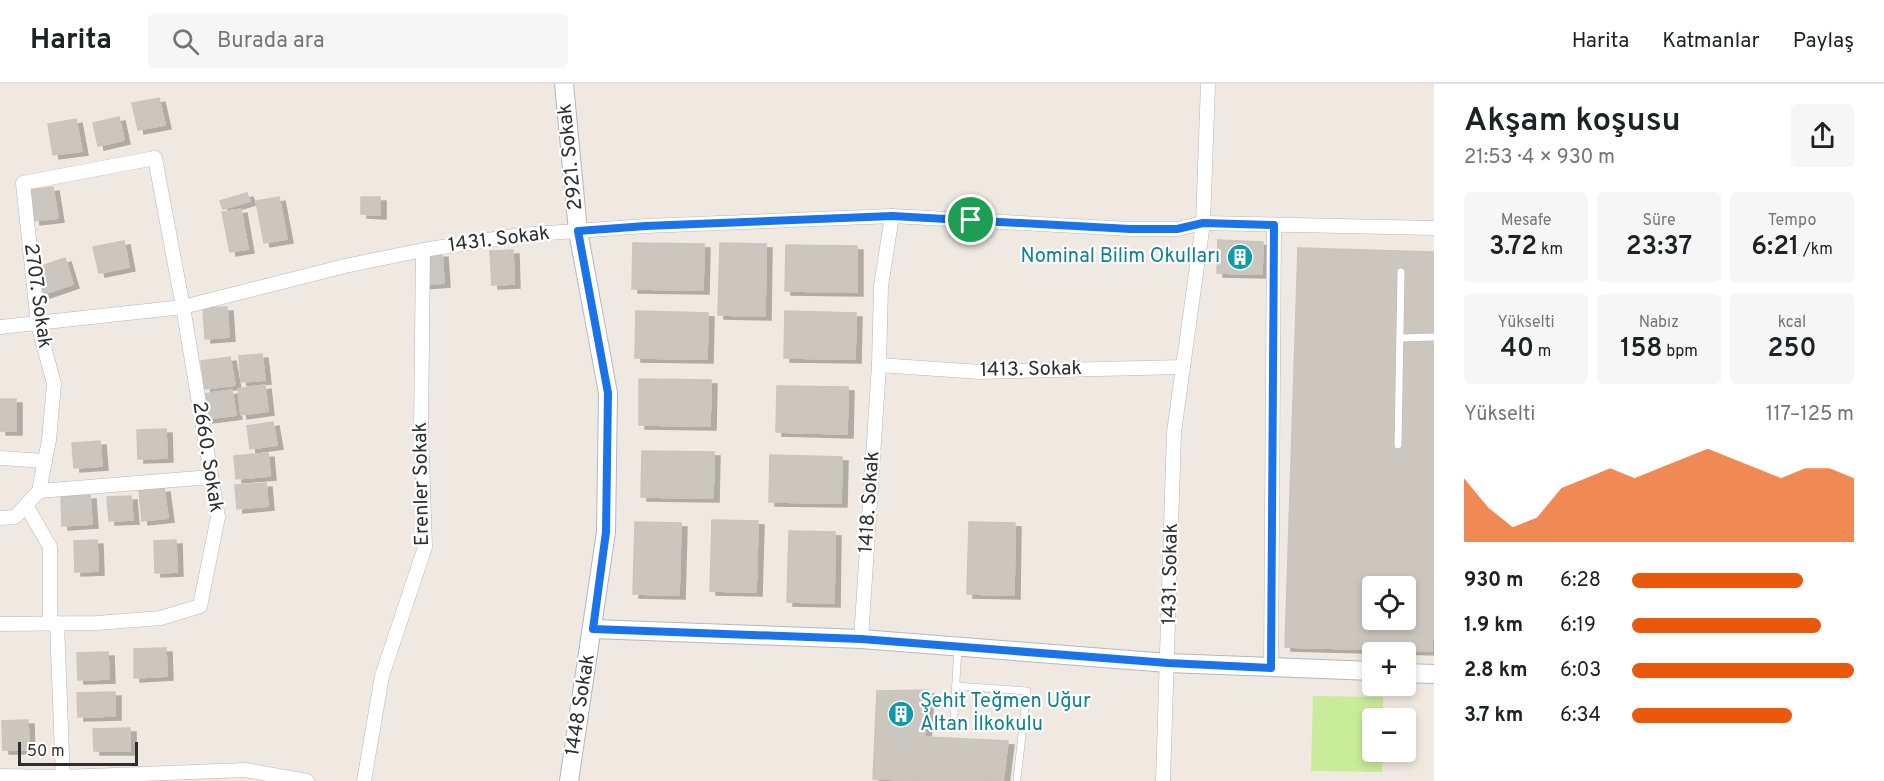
<!DOCTYPE html>
<html lang="tr">
<meta charset="utf-8">
<style>
body{margin:0;font-family:Overpass,sans-serif;background:#f6f6f6;color:#202124;height:100vh;display:flex;flex-direction:column;font-size:22px;white-space:nowrap}
*{box-sizing:border-box;margin:0}
p{font-size:20px;color:#757577}
.icon{flex:none;width:33px;height:33px;fill:none;stroke:currentColor;stroke-width:2;stroke-linecap:round;stroke-linejoin:round}
.map{position:relative;flex:1;overflow:hidden}
.details{display:flex;flex-direction:column;background:#fff;width:450px}
.details>*{flex:none}
.controls{position:absolute;left:1362px;top:492px;display:grid;gap:12px}
.controls a{display:grid;place-items:center;width:54px;height:54px;border-radius:6px;background:#fff;box-shadow:0 3px 9px #0003;font-size:30px}
.scale{position:absolute;left:18px;bottom:15px;width:120px;box-sizing:border-box;padding-left:6px;border:3px solid #2e2e2e;border-top:0;font-size:16px;line-height:21px;white-space:nowrap;color:#2e2e2e;-webkit-text-stroke:4px #fff;paint-order:stroke}
.pin{position:absolute;display:grid;place-items:center;width:51px;height:51px;color:#fff;margin:-26px;border:3px solid #fff;border-radius:50%;box-shadow:0 2px 6px #0007}
.round{display:grid;place-items:center;flex:none;width:63px;height:63px;border-radius:6px;background:#f6f6f6}
.head{display:flex;align-items:center;justify-content:space-between;height:102px;padding:0 30px}
h1{font-size:33px;font-weight:600;line-height:45px}
.stats{display:grid;grid-template-columns:repeat(3,1fr);gap:9px;height:102px;padding:6px 30px}
.stats div{display:grid;align-content:center;border-radius:6px;background:#f6f6f6;text-align:center}
.stats b{font-size:26px;font-weight:600}
.stats small{font-size:16px;font-weight:400}
.stats p{font-size:16px}
.chart{height:168px;padding:12px 30px}
.chart p{display:flex;justify-content:space-between}
.chart svg{width:100%;height:108px;margin-top:6px;fill:#ea580c;opacity:.7}
ul{padding:0 30px;list-style:none;font-size:20px}
li{display:grid;grid-template-columns:96px 72px 1fr;align-items:center;height:45px}
li i{height:15px;border-radius:8px;background:#ea580c}
header{display:flex;align-items:center;gap:36px;box-sizing:border-box;height:84px;padding:0 30px;background:#fff;border-bottom:2px solid #e0e0e0}
header strong{font-size:28px}
nav{display:flex;gap:33px;margin-inline-start:auto;font-size:21px}
.search{width:420px;height:54px;background:#f6f6f6;display:flex;align-items:center;gap:15px;box-sizing:border-box;padding:0 21px;border-radius:6px;color:#757577;font-size:22px}
main{display:flex;flex:1;min-height:0}
.map>svg:first-child{display:block}
</style>
<header>
<strong>Harita</strong>
<div class="search"><svg class="icon" aria-label="search" viewBox="0 0 24 24"><circle cx="10" cy="10" r="6"/><path d="M15 15l6 6"/></svg>Burada ara</div>
<nav><a>Harita</a><a>Katmanlar</a><a>Paylaş</a></nav>
</header>
<main>
<div class="map">
<svg width="1434" height="697" viewBox="0 0 1434 697">
<defs>
<filter id="shadow"><feDropShadow dx="6" dy="4" stdDeviation="0" flood-color="#0004"/></filter>
</defs>
<rect width="100%" height="100%" fill="#efe9e1"/>
<!-- pitch -->
<polygon fill="#c9ec9a" points="1313,612 1383,613 1383,634 1372,634 1372,668 1383,668 1382,688 1311,687"/>
<!-- building -->
<g fill="#cbc7bf" stroke="#cbc5ba" stroke-width="1.5" fill-rule="evenodd" filter="url(#shadow)">
<polygon points="159,14 165,41 138,46 132,19"/>
<polygon points="119,33 124,56 98,62 93,39"/>
<polygon points="76,35 82,67 53,71 48,40"/>
<polygon points="53,103 58,134 34,137 30,106"/>
<polygon points="247,109 250,117 223,125 220,117"/>
<polygon points="279,113 287,155 264,159 256,117"/>
<polygon points="361,113 380,113 380,131 361,130"/>
<polygon points="241,125 248,165 230,168 222,128"/>
<polygon points="1218,156 1263,158 1262,190 1217,189"/>
<polygon points="124,157 129,183 99,189 93,163"/>
<polygon points="633,159 704,160 703,206 632,205"/>
<polygon points="720,159 766,160 765,232 718,231"/>
<polygon points="786,161 857,162 857,208 785,207"/>
<path d="M1298 164 1434 168V494L1432 567 1285 563ZM1372 502H1406V536H1372Z"/>
<polygon points="513,166 514,200 492,201 490,167"/>
<polygon points="442,169 444,199 420,201 418,171"/>
<polygon points="65,174 73,200 44,210 36,184"/>
<polygon points="227,223 229,253 205,255 203,224"/>
<polygon points="636,227 708,229 707,275 635,274"/>
<polygon points="785,227 856,229 855,275 784,274"/>
<polygon points="262,270 265,296 241,298 239,272"/>
<polygon points="230,273 235,301 205,305 201,277"/>
<polygon points="639,295 711,296 710,342 639,341"/>
<polygon points="265,301 268,327 241,331 238,305"/>
<polygon points="777,302 848,303 847,350 776,348"/>
<polygon points="232,306 236,331 207,335 204,310"/>
<rect x="0" y="315" width="16" height="32"/>
<polygon points="273,338 277,361 250,365 247,342"/>
<polygon points="166,345 167,374 138,375 137,346"/>
<polygon points="100,357 102,382 74,384 72,359"/>
<polygon points="642,367 714,368 713,414 641,413"/>
<polygon points="268,369 270,392 236,395 234,372"/>
<polygon points="770,371 842,373 841,419 769,418"/>
<polygon points="266,399 268,422 237,425 235,401"/>
<polygon points="164,404 168,434 142,437 139,407"/>
<polygon points="90,411 92,440 62,442 61,413"/>
<polygon points="131,412 133,436 109,437 107,413"/>
<polygon points="712,436 758,437 756,508 710,507"/>
<polygon points="635,438 681,439 679,511 633,510"/>
<polygon points="969,438 1015,439 1014,511 967,510"/>
<polygon points="789,447 835,448 834,519 787,518"/>
<polygon points="97,456 98,487 75,488 74,457"/>
<polygon points="176,456 177,488 155,489 154,457"/>
<polygon points="166,564 167,592 134,594 134,565"/>
<polygon points="108,568 109,595 78,596 77,569"/>
<polygon points="928,606 925,653 1008,657 1003,697 873,695 877,607"/>
<polygon points="115,608 115,632 78,633 77,609"/>
<polygon points="28,636 29,666 3,666 2,637"/>
<polygon points="130,644 130,667 94,667 93,645"/>
</g>
<g fill="none" stroke-linecap="round" stroke-linejoin="round">
<!-- service casing -->
<g stroke="#b4b7c1" stroke-width="8">
<g id="service">
<polyline points="1400,254 1434,253"/>
<polyline points="1398,361 1401,188"/>
<polyline points="956,602 1027,607 1017,695"/>
<polyline points="954,631 958,563"/>
</g>
</g>
<!-- minor casing -->
<g stroke="#b4b7c1" stroke-width="15">
<g id="minor">
<polyline points="892,132 1130,145 1177,145 1203,139 1434,144"/>
<polyline points="0,243 183,223 345,182 423,166 520,151 646,142 892,132 881,202 879,281 861,555"/>
<polyline points="879,281 980,288 1183,283"/>
<polyline points="0,374 45,377"/>
<polyline points="39,407 211,393"/>
<polyline points="26,421 50,463 50,539"/>
<polyline points="0,434 15,433 39,407 49,356 54,300 38,240 23,99 155,74 183,223 218,433 200,522 161,534 97,539 0,540"/>
<polyline points="57,539 63,697"/>
<polyline points="1271,583 1274,141"/>
<polyline points="0,692 63,693 245,686 307,697"/>
<polyline points="364,697 382,592 425,463 421,345 423,166"/>
<polyline points="1163,697 1174,348 1203,139 1208,0"/>
</g>
</g>
<!-- tertiary casing -->
<g stroke="#b4b7c1" stroke-width="20">
<g id="tertiary">
<polyline points="564,0 578,147 608,309 606,448 569,697"/>
<polyline points="593,545 861,555 1168,579 1372,587"/>
<polyline points="1406,589 1434,590"/>
</g>
</g>
<!-- service -->
<use href="#service" stroke="#fff" stroke-width="7"/>
<!-- minor -->
<use href="#minor" stroke="#fff" stroke-width="14"/>
<!-- tertiary -->
<use href="#tertiary" stroke="#fff" stroke-width="18"/>
</g>
<g fill="none" stroke-linecap="round" stroke-linejoin="round">
<!-- route casing -->
<g stroke="#fff" stroke-width="12">
<polygon id="route" points="892,132 1130,145 1177,145 1203,139 1274,141 1271,584 1168,579 861,555 593,545 606,448 608,309 578,147 646,142"/>
</g>
<!-- route -->
<use href="#route" stroke="#1a73e8" stroke-width="8"/>
</g>
<!-- icons -->
<defs>
<g id="building-disc" transform="scale(1.35)"><circle r="9.5" fill="#0f9aa8" stroke="#fff"/><path d="M-4-6H4V6H1V3H-1V6H-4ZM-2.5-4.3h1.7v1.8h-1.7ZM.8-4.3h1.7v1.8H.8ZM-2.5-1h1.7V.8h-1.7ZM.8-1h1.7V.8H.8Z" fill="#fff"/></g>
</defs>
<g fill-rule="evenodd">
<use href="#building-disc" x="1240" y="173"/>
<use href="#building-disc" x="901" y="630"/>
</g>
<g text-anchor="middle" dominant-baseline="central" stroke-width="4.5" stroke-linejoin="round" paint-order="stroke">
<!-- street labels -->
<g font-size="20" fill="#2e2e2e" stroke="#fff">
<text transform="translate(571 73) rotate(-96)">2921. Sokak</text>
<text transform="translate(499 156) rotate(-7)">1431. Sokak</text>
<text transform="translate(37 212) rotate(82)">2707. Sokak</text>
<text transform="translate(1031 286) rotate(-1)">1413. Sokak</text>
<text transform="translate(207 373) rotate(81)">2660. Sokak</text>
<text transform="translate(422 400) rotate(-91)">Erenler Sokak</text>
<text transform="translate(870 418) rotate(-86)">1418. Sokak</text>
<text transform="translate(1171 490) rotate(-89)">1431. Sokak</text>
<text transform="translate(581 621) rotate(-81)">1448 Sokak</text>
</g>
<!-- culture labels -->
<g font-size="20" fill="#0d838f" stroke="#fff" text-anchor="end">
<text x="1220" y="173">Nominal Bilim Okulları</text>
<text x="920" y="618" text-anchor="start">Şehit Teğmen Uğur<tspan x="920" dy="23">Altan İlkokulu</tspan></text>
</g>
</g>
</svg>
<div class="controls">
<a><svg class="icon" aria-label="locate" viewBox="0 0 24 24"><circle cx="12" cy="12" r="6"/><path d="M12 2v4M12 18v4M2 12h4M18 12h4"/></svg></a>
<a>+</a>
<a>−</a>
</div>
<div class="scale">50 m</div>
<div class="pin" style="left:971px;top:136px;background:#1e9e55"><svg class="icon" aria-label="arrive" viewBox="0 0 24 24"><path d="M6 21V4h12l-3 4 3 4H6"/></svg></div>
</div>
<section class="details">
<div class="head"><div><h1>Akşam koşusu</h1><p>21:53 · 4 × 930 m</p></div><a class="round"><svg class="icon" aria-label="share" viewBox="0 0 24 24"><path d="M12 15V3M7 8l5-5 5 5M5 13v7h14v-7"/></svg></a></div>
<div class="stats">
<div><p>Mesafe</p><b>3.72<small> km</small></b></div>
<div><p>Süre</p><b>23:37</b></div>
<div><p>Tempo</p><b>6:21<small> /km</small></b></div>
</div>
<div class="stats">
<div><p>Yükselti</p><b>40<small> m</small></b></div>
<div><p>Nabız</p><b>158<small> bpm</small></b></div>
<div><p>kcal</p><b>250</b></div>
</div>
<div class="chart"><p><span>Yükselti</span>117–125 m</p>
<svg viewBox="0 0 160 44" preserveAspectRatio="none"><path d="M0 44V18L10 30L20 38L30 34L40 22L50 18L60 14L70 18L80 14L90 10L100 6L110 10L120 14L130 18L140 14L150 14L160 18V44z"/></svg>
</div>
<ul>
<li><b>930 m</b>6:28<i style="width:77%"></i></li>
<li><b>1.9 km</b>6:19<i style="width:85%"></i></li>
<li><b>2.8 km</b>6:03<i style="width:100%"></i></li>
<li><b>3.7 km</b>6:34<i style="width:72%"></i></li>
</ul>
</section>
</main>
